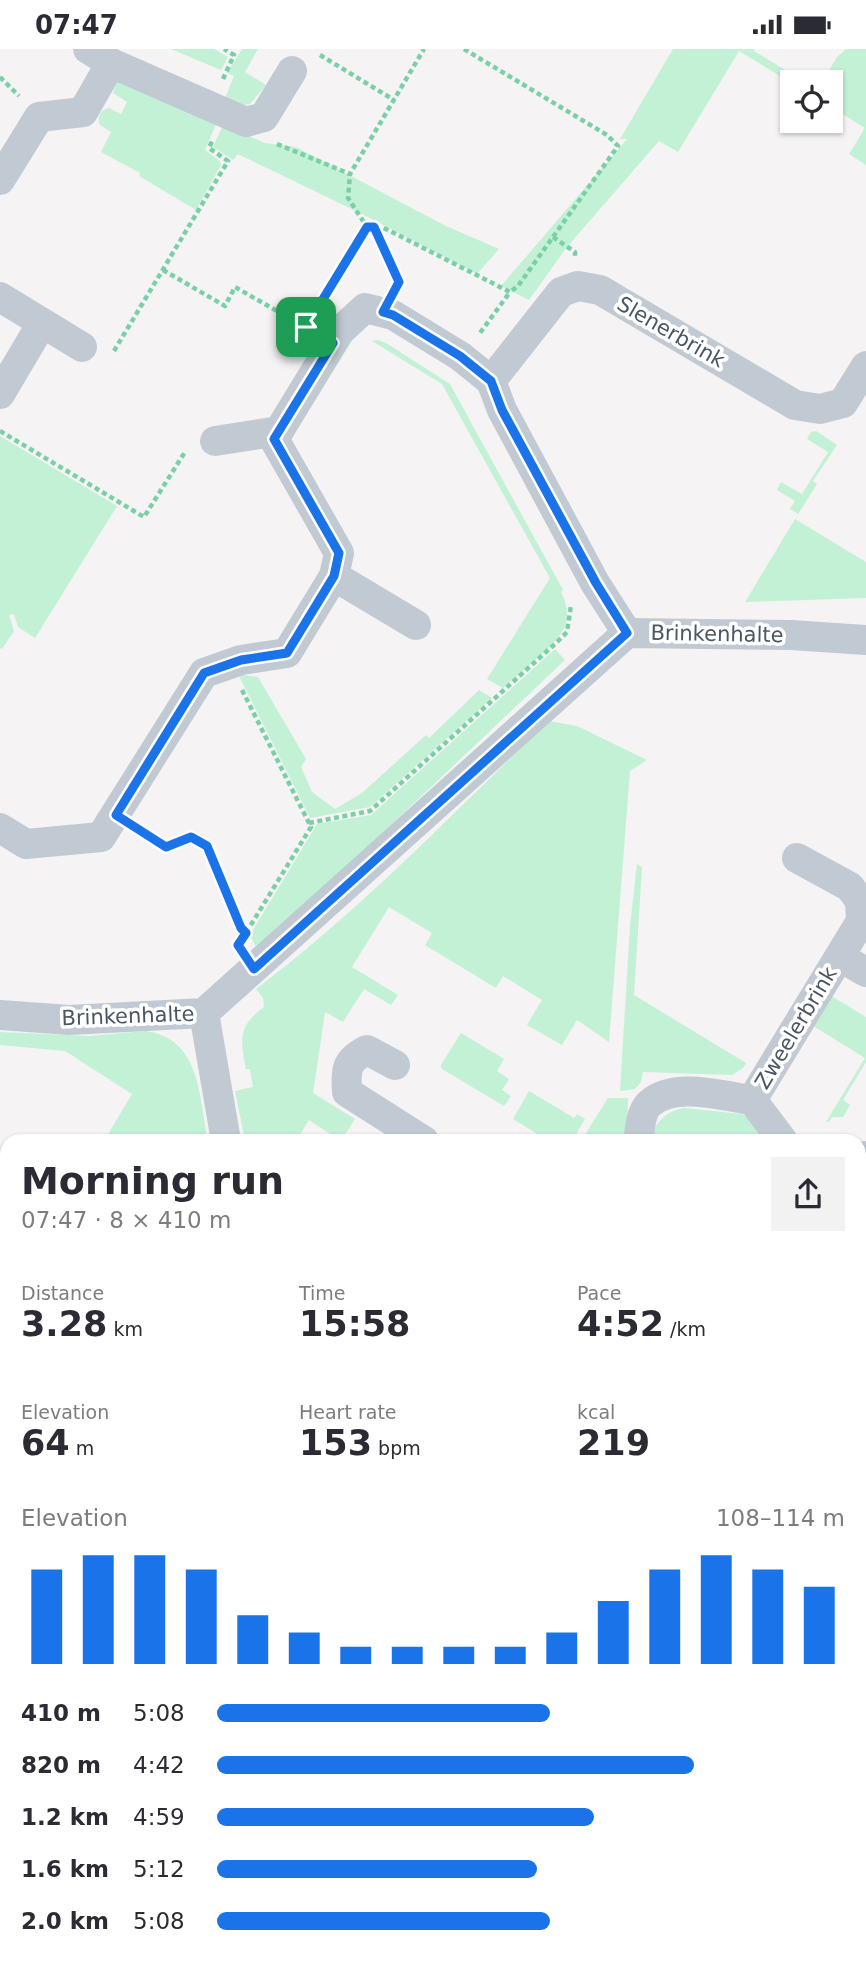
<!DOCTYPE html>
<meta charset="utf-8">
<style>
body{margin:0;font-family:"DejaVu Sans",sans-serif;background:#f2f2f3;color:#2b2b33;height:100vh;display:flex;flex-direction:column;font-size:26px;white-space:nowrap}
*{box-sizing:border-box;margin:0}
p{font-size:23px;color:#7c7c81}
.icon{flex:none;width:38px;height:38px;fill:none;stroke:currentColor;stroke-width:2;stroke-linecap:round;stroke-linejoin:round}
.map{position:relative;flex:1;overflow:hidden}
.drawer{position:absolute;left:0px;top:1085px;width:866px;height:831px;display:flex;flex-direction:column;background:#fff;border-radius:21px 21px 0 0;box-shadow:0 2px 5px #0004}
.drawer>*{flex:none}
.fabs{position:absolute;left:780px;top:21px;display:grid;gap:14px}
.fabs a{display:grid;place-items:center;width:63px;height:63px;border-radius:0px;background:#fff;box-shadow:0 2px 5px #0004;font-size:35px}
.pin{position:absolute;display:grid;place-items:center;width:60px;height:60px;color:#fff;margin:-30px;border-radius:14px;box-shadow:0 4px 10px #0006}
.round{display:grid;place-items:center;flex:none;width:74px;height:74px;border-radius:0px;background:#f2f2f3}
.summary{display:flex;align-items:center;justify-content:space-between;height:119px;padding:0 21px}
h1{font-size:38px;font-weight:700;line-height:52px}
.stats{display:grid;grid-template-columns:repeat(3,1fr);gap:10px;height:119px;padding:7px 21px}
.stats div{display:grid;align-content:center}
.stats b{font-size:35px;font-weight:700}
.stats small{font-size:19px;font-weight:400}
.stats p{font-size:19px}
.chart{height:196px;padding:14px 21px}
.chart p{display:flex;justify-content:space-between}
.chart svg{width:100%;height:126px;margin-top:7px;stroke:#1a73e8;stroke-width:6}
ul{padding:0 21px;list-style:none;font-size:23px}
li{display:grid;grid-template-columns:112px 84px 1fr;align-items:center;height:52px}
li i{height:18px;border-radius:9px;background:#1a73e8}
.status{display:flex;justify-content:space-between;align-items:center;height:49px;padding:0 35px;background:#fff;direction:ltr}
.status svg{height:19px;fill:currentColor}
.map>svg:first-child{display:block}
</style>
<div class="status"><b>07:47</b><svg viewBox="0 0 49 12"><path d="M0 12V9h3v3zM5 12V6h3v6zM10 12V3h3v9zM15 12V0h3v12zM26 1h20v11H26zM47 4h2v5h-2z"/></svg></div>
<div class="map">
<svg width="866" height="1916" viewBox="0 0 866 1916">
<rect width="100%" height="100%" fill="#f5f3f3"/>
<!-- green -->
<g fill="#c3f1d5">
<polygon points="171,0 214,0 228,8 221,21"/>
<polygon points="242,0 258,0 245,23 266,36 250,55 236,57 223,54 234,27 227,24"/>
<polygon points="673,0 755,0 754,2 805,33 793,33 793,35 739,2 678,103 659,92 567,198 529,251 501,237 627,90 620,90"/>
<polygon points="846,0 866,0 866,116 849,105 865,79 831,58 831,33 822,33 837,8"/>
<path d="M117 32 217 73 205 101 220 112 221 116 196 161 139 127 140 124 101 103 111 83 100 76C96 69 101 60 109 59L121 65 127 53 113 44Z"/>
<polygon points="223,76 265,94 296,98 446,177 499,200 477,225 366,167 238,105 233,111 213,98"/>
<path d="M378 291 386 294 450 335 563 541 561 543C567 555 570 569 563 581 555 597 518 625 503 639L487 630 550 529 442 335 372 292Z"/>
<polygon points="816,382 837,396 813,432 817,435 798,465 790,460 795,452 777,441 781,433 802,445 828,403 807,390 811,383"/>
<polygon points="0,387 117,457 35,589 18,578 14,565 9,566 14,582 2,600 0,599"/>
<polygon points="795,470 866,513 866,549 745,553"/>
<polygon points="555,600 565,611 355,810 256,898 250,886 317,775 371,766"/>
<polygon points="238,625 258,628 306,710 301,718 312,743 335,760 362,744 426,686 429,689 479,641 492,649 370,758 310,769"/>
<path d="M549 672 577 677 647 711 630 722 609 993 577 971 562 996 527 976 542 951 503 927 496 939 425 896 432 884 389 858 352 918 398 946 391 956 364 940 343 973 325 963 313 1044 355 1070 341 1092 309 1071 296 1092H245L235 1042 253 1038 250 1020H246C240 990 238 977 264 958L263 949 256 940C362 860 454 763 549 672Z"/>
<polygon points="637,815 642,818 634,946 746,1014 743,1019 732,1026 643,1023 641,1033 635,1040 620,1042 630,877"/>
<polygon points="828,945 866,968 866,1013 843,1051 850,1056 843,1068 832,1068 829,1073 826,1073 865,1009 810,975"/>
<path d="M146 982C201 990 199 1048 208 1092H104L132 1045 65 1002 0 996V983L89 987Z"/>
<polygon points="461,984 504,1010 497,1022 509,1030 502,1041 511,1047 504,1057 442,1020 441,1016"/>
<polygon points="529,1042 574,1069 577,1065 585,1070 572,1092 549,1092 513,1070"/>
<polygon points="608,1049 628,1049 627,1092 581,1092"/>
<path d="M684 1059 742 1065 756 1074 765 1092H650C654 1074 666 1062 684 1059Z"/>
<polygon points="0,1122 7,1126 7,1211 0,1207"/>
<polygon points="859,1369 866,1370 866,1478 859,1489"/>
<polygon points="0,1510 7,1515 7,1695 0,1694"/>
<polygon points="859,1510 866,1514 866,1756 859,1756"/>
<polygon points="0,1838 7,1839 7,1909 248,1909 249,1915 0,1916"/>
<polygon points="859,1898 866,1898 866,1916 284,1916 294,1914 295,1909 859,1909"/>
</g>
<!-- water -->
<g fill="#90daee">
<polygon points="0,1745 7,1746 7,1839 0,1838"/>
<rect x="859" y="1803" width="7" height="95"/>
</g>
<g fill="none" stroke-linecap="round" stroke-linejoin="round">
<!-- path -->
<g stroke="#7ad0a6" stroke-width="4.5" stroke-dasharray="5 3.5" stroke-linecap="butt">
<polyline points="464,0 607,86 618,97 518,237 510,243"/>
<polyline points="320,6 394,51"/>
<polyline points="0,28 19,47"/>
<polyline points="223,30 234,6 224,0"/>
<polyline points="277,95 350,125 424,0"/>
<polyline points="367,178 382,178 510,243 480,284"/>
<polyline points="374,178 398,235"/>
<polyline points="553,188 575,203 575,207"/>
<polyline points="163,221 225,257 235,238 305,278"/>
<polyline points="322,253 367,178 348,149 350,125"/>
<polyline points="114,302 228,112 209,99 213,90"/>
<polyline points="0,382 144,468 185,403"/>
<polyline points="242,641 311,778 249,879"/>
<polyline points="309,774 370,762 556,594 567,583 571,556"/>
<polyline points="141,782 166,798 191,788 207,797 246,884"/>
<polyline points="0,1118 7,1122"/>
<polyline points="0,1209 7,1214"/>
<polyline points="859,1365 866,1367"/>
<polyline points="0,1425 7,1429"/>
<polyline points="0,1699 7,1700"/>
<polyline points="859,1760 866,1760"/>
<polyline points="0,1903 7,1904"/>
<polyline points="65,1909 141,1916"/>
<polyline points="256,1909 258,1916"/>
<polyline points="262,1916 295,1910 388,1916"/>
</g>
<!-- street -->
<g stroke="#c1cad2" stroke-width="30">
<polyline points="88,0 111,14 246,73 264,68 292,22"/>
<polyline points="0,131 39,68 83,63 111,14"/>
<polyline points="0,248 82,298"/>
<polyline points="491,332 561,243 578,237 600,241 795,356 820,360 843,354 866,317"/>
<polyline points="0,345 42,274"/>
<polyline points="215,392 279,382"/>
<polyline points="334,527 416,576"/>
<polyline points="0,779 26,795 101,788 204,624 241,611 287,604 334,527 339,504 274,390 340,282 365,259 393,266 460,307 491,332 502,361 595,534 627,584"/>
<polyline points="840,908 866,923"/>
<polyline points="204,964 226,1092"/>
<polyline points="0,966 69,971 204,964 627,584 791,586 866,591"/>
<path d="M395 1016 367 1001C345 1012 346 1021 347 1043L424 1092"/>
<polyline points="752,1051 861,872 860,852 850,838 797,809"/>
<path d="M639 1092C639 1081 641 1063 649 1055 674 1032 722 1047 752 1051L783 1092"/>
<polyline points="859,1108 866,1107"/>
<polyline points="0,1379 7,1383"/>
</g>
</g>
<g fill="none" stroke-linecap="round" stroke-linejoin="round">
<!-- route casing -->
<g stroke="#fff" stroke-width="14">
<polygon id="route" points="367,178 374,178 399,233 383,263 393,266 460,307 491,332 502,361 596,534 627,584 254,920 238,896 246,884 241,879 207,797 191,788 166,798 116,766 204,624 241,611 287,604 334,527 339,504 274,390 333,294 306,278"/>
</g>
<!-- route -->
<use href="#route" stroke="#1a73e8" stroke-width="9"/>
</g>
<g text-anchor="middle" dominant-baseline="central" stroke-width="7" stroke-linejoin="round" paint-order="stroke">
<!-- street labels -->
<g font-size="21" fill="#4a5661" stroke="#fff">
<text transform="translate(671 283) rotate(30)">Slenerbrink</text>
<text transform="translate(717 585) rotate(1)">Brinkenhalte</text>
<text transform="translate(128 967) rotate(-2)">Brinkenhalte</text>
<text transform="translate(796 979) rotate(-59)">Zweelerbrink</text>
</g>
</g>
</svg>
<div class="fabs">
<a><svg class="icon" aria-label="locate" viewBox="0 0 24 24"><circle cx="12" cy="12" r="6"/><path d="M12 2v4M12 18v4M2 12h4M18 12h4"/></svg></a>
</div>
<div class="pin" style="left:306px;top:278px;background:#1e9e55"><svg class="icon" aria-label="arrive" viewBox="0 0 24 24"><path d="M6 21V4h12l-3 4 3 4H6"/></svg></div>
<section class="drawer">
<div class="summary"><div><h1>Morning run</h1><p>07:47 · 8 × 410 m</p></div><a class="round"><svg class="icon" aria-label="share" viewBox="0 0 24 24"><path d="M12 15V3M7 8l5-5 5 5M5 13v7h14v-7"/></svg></a></div>
<div class="stats">
<div><p>Distance</p><b>3.28<small> km</small></b></div>
<div><p>Time</p><b>15:58</b></div>
<div><p>Pace</p><b>4:52<small> /km</small></b></div>
</div>
<div class="stats">
<div><p>Elevation</p><b>64<small> m</small></b></div>
<div><p>Heart rate</p><b>153<small> bpm</small></b></div>
<div><p>kcal</p><b>219</b></div>
</div>
<div class="chart"><p><span>Elevation</span>108–114 m</p>
<svg viewBox="0 0 160 44" preserveAspectRatio="none"><path d="M5 44V11M15 44V6M25 44V6M35 44V11M45 44V27M55 44V33M65 44V38M75 44V38M85 44V38M95 44V38M105 44V33M115 44V22M125 44V11M135 44V6M145 44V11M155 44V17"/></svg>
</div>
<ul>
<li><b>410 m</b>5:08<i style="width:53%"></i></li>
<li><b>820 m</b>4:42<i style="width:76%"></i></li>
<li><b>1.2 km</b>4:59<i style="width:60%"></i></li>
<li><b>1.6 km</b>5:12<i style="width:51%"></i></li>
<li><b>2.0 km</b>5:08<i style="width:53%"></i></li>
</ul>
</section>
</div>
